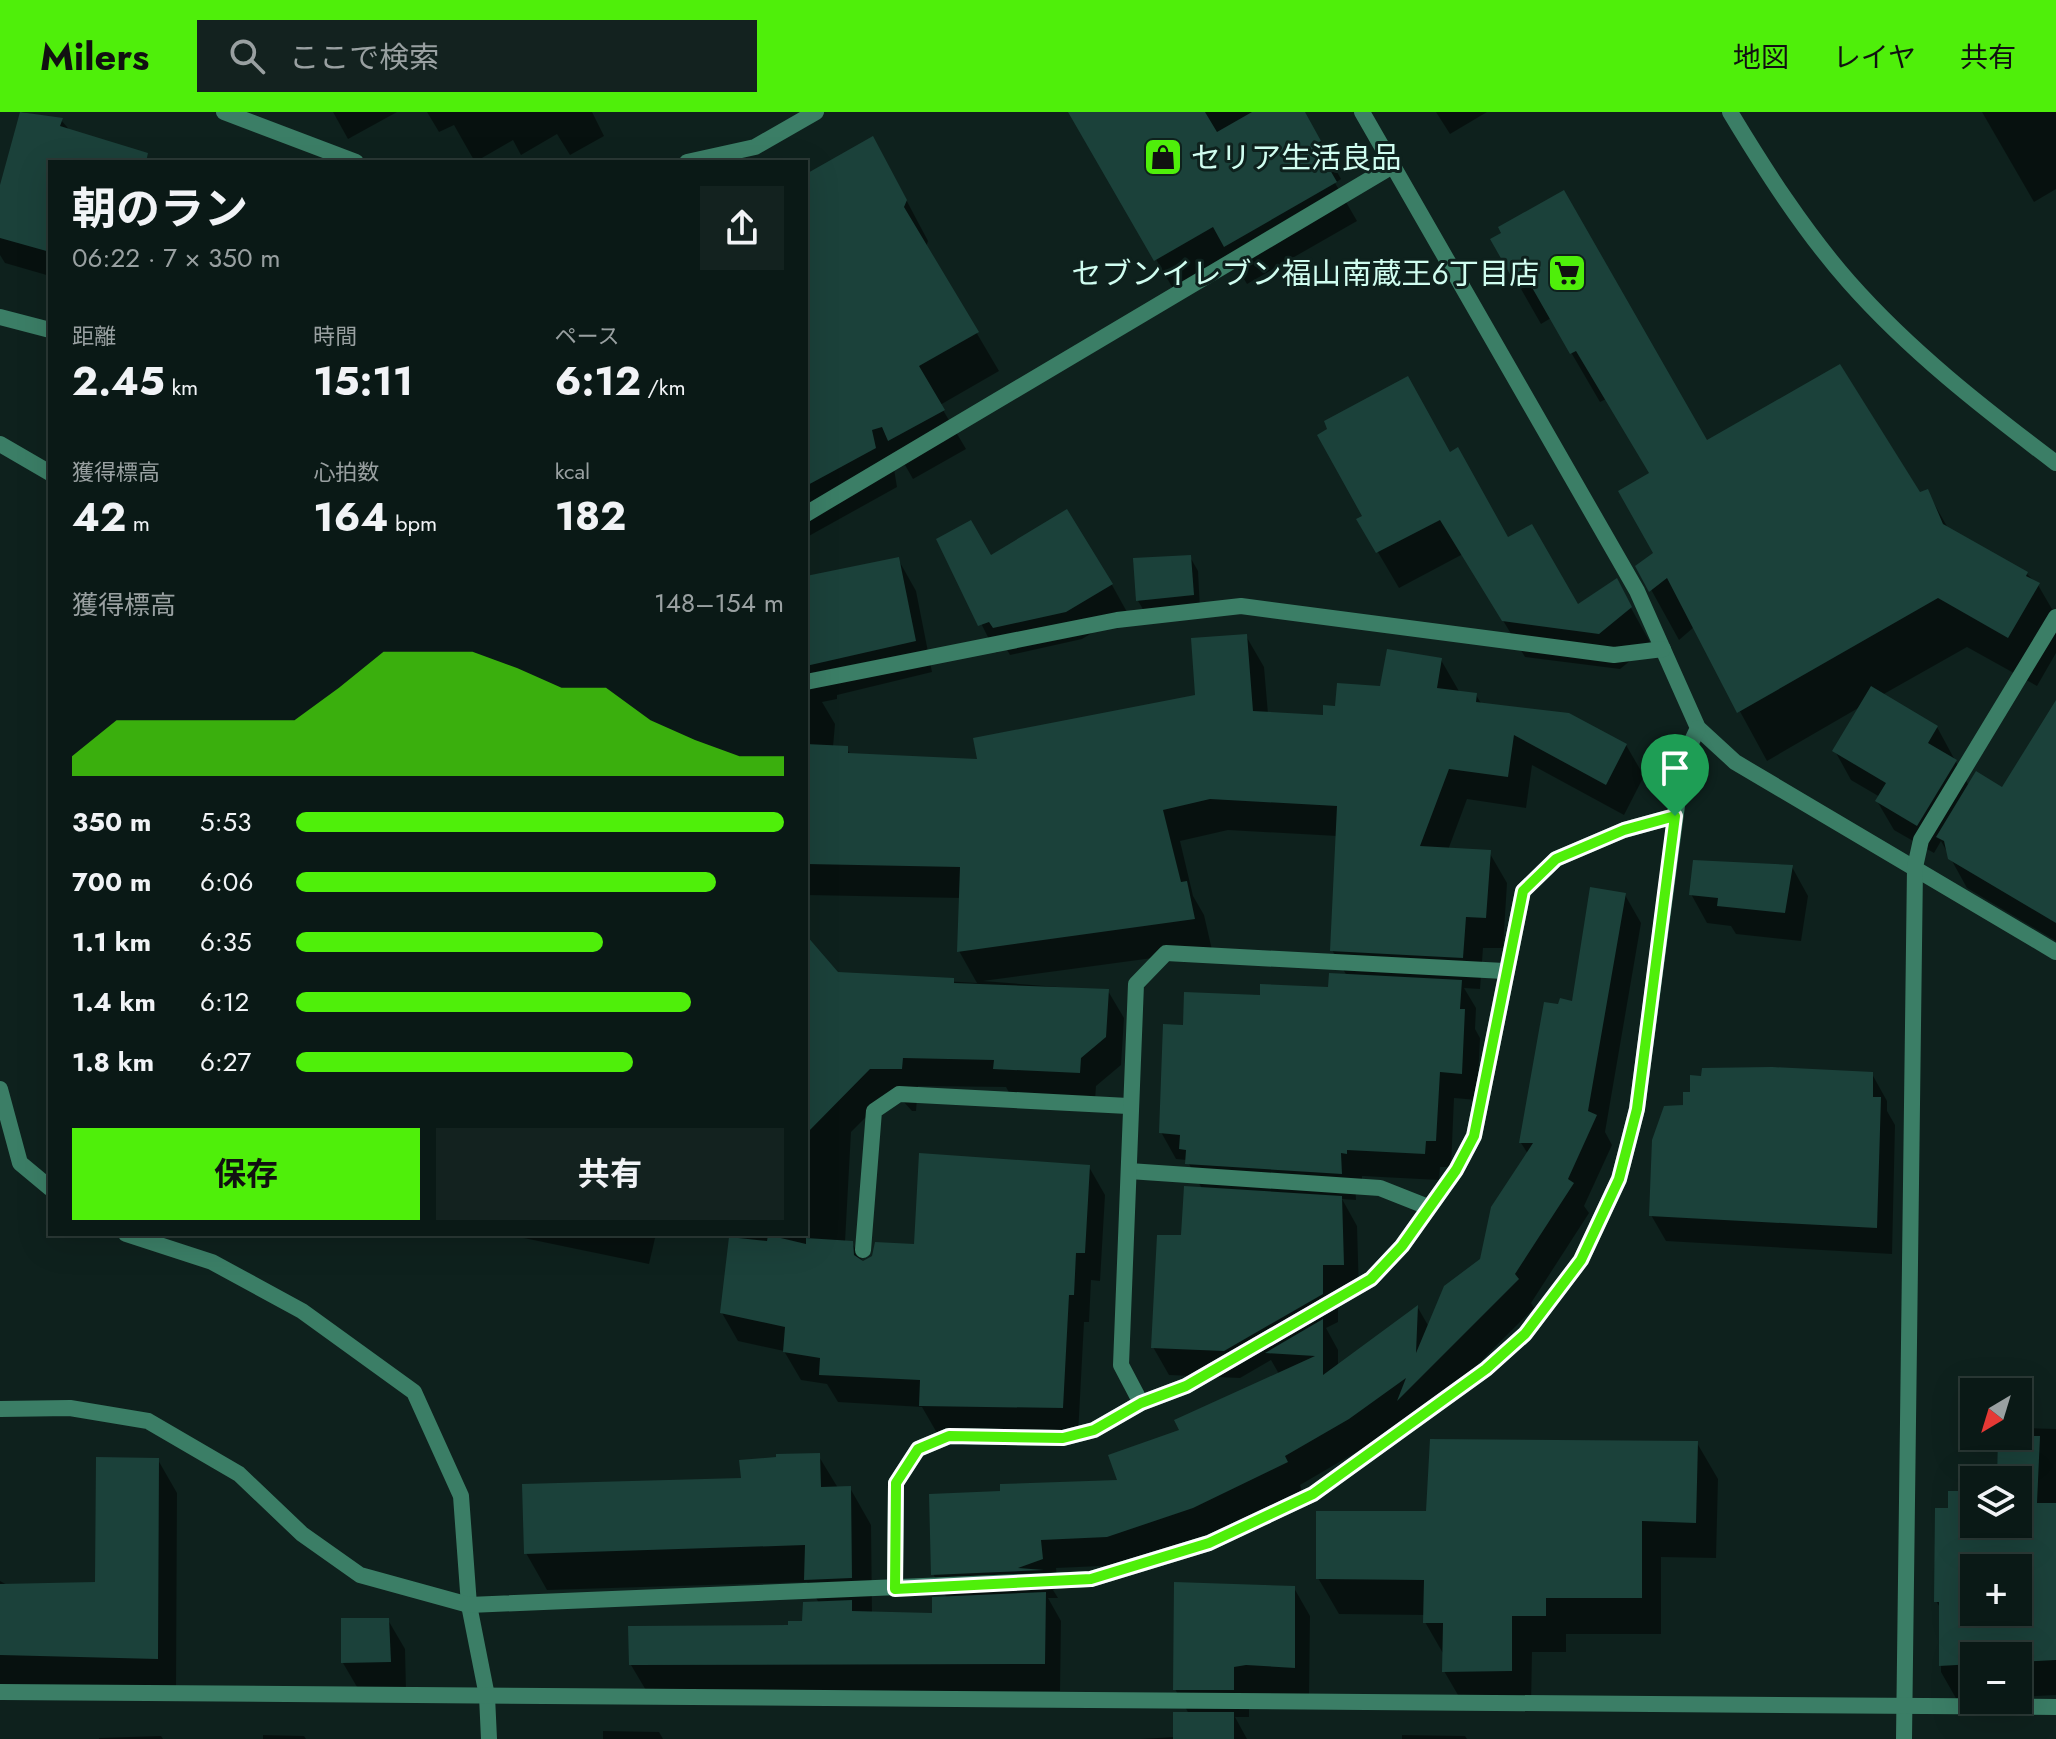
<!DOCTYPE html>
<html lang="ja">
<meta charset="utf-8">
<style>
body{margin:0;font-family:Jost,"Noto Sans JP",sans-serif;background:#13221f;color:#f1f3f6;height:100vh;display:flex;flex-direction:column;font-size:30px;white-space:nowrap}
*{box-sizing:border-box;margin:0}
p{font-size:26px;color:#99a0a1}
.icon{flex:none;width:44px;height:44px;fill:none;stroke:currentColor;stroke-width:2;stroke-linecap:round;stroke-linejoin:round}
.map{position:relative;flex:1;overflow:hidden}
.details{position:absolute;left:48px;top:48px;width:760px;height:1076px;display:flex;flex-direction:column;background:#0a1916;border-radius:0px;box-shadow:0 8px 32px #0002,0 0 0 2px #2a3835}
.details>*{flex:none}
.needle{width:52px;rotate:218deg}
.controls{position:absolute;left:1960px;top:1266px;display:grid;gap:16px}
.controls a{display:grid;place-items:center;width:72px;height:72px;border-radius:0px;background:#0a1916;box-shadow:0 8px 32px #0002,0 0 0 2px #2a3835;font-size:40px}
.pin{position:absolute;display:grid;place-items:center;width:68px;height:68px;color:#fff;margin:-82px -34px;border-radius:50% 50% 50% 0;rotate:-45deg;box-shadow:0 0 8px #0007}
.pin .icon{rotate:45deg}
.round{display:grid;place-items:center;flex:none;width:84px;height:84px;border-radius:0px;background:#13221f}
.overview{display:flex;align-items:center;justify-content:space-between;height:136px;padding:0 24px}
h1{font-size:44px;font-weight:700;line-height:60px}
.metrics{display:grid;grid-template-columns:repeat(3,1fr);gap:12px;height:136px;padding:8px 24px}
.metrics div{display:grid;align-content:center}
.metrics b{font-size:40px;font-weight:700}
.metrics small{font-size:22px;font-weight:400}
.metrics p{font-size:22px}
.chart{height:224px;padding:16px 24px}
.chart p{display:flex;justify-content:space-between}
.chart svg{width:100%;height:144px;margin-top:8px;fill:#4fef0a;opacity:.7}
.primary-button{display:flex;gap:16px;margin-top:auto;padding:16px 24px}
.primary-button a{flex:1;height:92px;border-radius:0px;background:#4fef0a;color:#111;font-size:32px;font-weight:700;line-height:92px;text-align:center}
.primary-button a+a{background:#13221f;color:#f1f3f6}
ul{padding:0 24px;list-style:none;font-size:26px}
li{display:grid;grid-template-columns:128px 96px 1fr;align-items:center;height:60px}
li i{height:20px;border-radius:10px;background:#4fef0a}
header{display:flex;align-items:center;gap:48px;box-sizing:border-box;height:112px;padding:0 40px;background:#4fef0a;color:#111}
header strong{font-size:38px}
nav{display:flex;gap:44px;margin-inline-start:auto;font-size:28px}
.search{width:560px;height:72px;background:#13221f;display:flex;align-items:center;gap:20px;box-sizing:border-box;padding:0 28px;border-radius:0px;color:#99a0a1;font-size:30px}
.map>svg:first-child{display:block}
</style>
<header>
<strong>Milers</strong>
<div class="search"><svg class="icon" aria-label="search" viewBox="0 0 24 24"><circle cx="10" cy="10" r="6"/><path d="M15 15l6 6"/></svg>ここで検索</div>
<nav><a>地図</a><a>レイヤ</a><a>共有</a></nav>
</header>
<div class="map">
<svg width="2056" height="1627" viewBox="0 0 2056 1627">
<rect width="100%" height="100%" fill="#0e211d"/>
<!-- shadow -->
<g fill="#0007" fill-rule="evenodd">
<polygon points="22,0 61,8 97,50 50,50 50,164 5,151 0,143 0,80"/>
<polygon points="333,0 397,0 348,27"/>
<polygon points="427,0 592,0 604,24 570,43 557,22 521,43 513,28 475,50 454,13 439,20"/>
<polygon points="1070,0 1304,0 1341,67 1335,71 1357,109 1247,172 1235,152 1178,185"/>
<polygon points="1436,0 1487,0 1450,22"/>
<polygon points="1982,0 2056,0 2056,77 2034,90"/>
<polygon points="806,64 894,65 928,129 926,135 999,259 940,293 966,337 913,367 905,353 894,357 897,375 807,425"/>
<polygon points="1493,128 1706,331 1919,382 1927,379 1949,418 2027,462 2038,473 2056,504 2056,541 2037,574 1967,535 1882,583 1937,615 1969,674 2003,677 2056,622 2056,829 1967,776 1941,729 1934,741 1894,718 1877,689 1880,685 1851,668 1835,639 1860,595 1767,649 1694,515 1679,528 1638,454 1656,442 1651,362 1606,287 1600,290 1551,206 1541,212"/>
<polygon points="1450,342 1508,428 1577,495 1616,469 1651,532 1620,557 1525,545 1463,442 1399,476 1359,408"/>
<polygon points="939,428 990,446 1112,473 1127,500 1082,527 1010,543 1006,536 996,541"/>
<polygon points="1190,445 1198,459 1200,497 1146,502 1138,489"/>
<polygon points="898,447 916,479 932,560 837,583 837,587 822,590 835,612 833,635 846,636 851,643 979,649 1198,584 1246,524 1264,555 1268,602 1325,605 1336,596 1441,548 1460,581 1476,583 1482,593 1626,633 1644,664 1624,703 1532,653 1526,696 1467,687 1448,738 1489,740 1507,771 1503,836 1483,836 1480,877 1464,876 1476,896 1475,917 1480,926 1477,988 1454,986 1451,1055 1440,1055 1439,1068 1362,1064 1362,1068 1355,1067 1356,1088 1342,1087 1357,1114 1359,1180 1338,1180 1338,1210 1326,1216 1338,1238 1338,1254 1418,1196 1429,1215 1482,1149 1528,1042 1521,1031 1560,895 1573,891 1625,783 1641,811 1605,1020 1612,1033 1584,1094 1589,1101 1531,1191 1534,1196 1415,1315 1365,1335 1300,1373 1302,1379 1209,1424 1124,1453 1056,1456 1058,1476 1053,1478 1058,1486 1048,1486 1061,1509 1060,1579 647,1580 631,1553 804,1511 819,1491 807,1470 547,1478 526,1441 818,1343 838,1376 850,1376 871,1413 872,1501 935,1503 947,1486 933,1462 1002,1381 1120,1370 1182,1320 1279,1262 1271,1248 1240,1266 1169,1263 1153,1235 1182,1125 1202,1077 1187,1048 1176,1047 1161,1020 1185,915 1262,885 1330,877 1347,864 1332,838 1337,724 1228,718 1180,729 1193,784 1204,803 1212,838 983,869 1108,879 1124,906 1121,953 1096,974 1095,988 1011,984 1006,975 918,974 916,999 912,999 893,978 851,1020 845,1130 852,1131 863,1150 916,1134 1089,1055 1105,1083 1100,1169 1091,1168 1089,1210 1084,1210 1078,1323 937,1321 922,1295 838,1290 827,1272 801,1268 784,1239 738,1229 722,1201 732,1122 806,1122 806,861 977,871 959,839 961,786 806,783 806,470"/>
<polygon points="1792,755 1808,784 1801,829 1736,822 1731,814 1707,811 1691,782"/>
<polygon points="1872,962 1887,989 1887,999 1895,1013 1892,1142 1666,1129 1651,1103 1684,995 1703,967"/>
<polygon points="433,1122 458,1122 457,1126"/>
<polygon points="504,1122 656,1122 649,1152"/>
<path d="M2018 1316 2056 1317V1583L2021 1585 2022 1594 1961 1595 1941 1560V1497L1936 1489 1950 1381 1974 1379V1412H2018V1368H1999L2000 1324H2018ZM1974 1456H2018V1500H1974ZM1974 1544H2018V1588H1974Z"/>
<polygon points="1697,1331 1718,1367 1716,1446 1661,1445 1661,1522 1566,1522 1566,1540 1532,1540 1531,1594 1465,1595 1444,1559 1444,1543 1425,1510 1425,1503 1339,1502 1318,1466 1428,1401"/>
<polygon points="158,1348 177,1381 176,1579 0,1575 0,1469 9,1474 97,1472"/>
<polygon points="1294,1476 1310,1504 1309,1583 1249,1582 1249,1605 1235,1605 1247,1627 1141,1627 1175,1625 1189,1602 1175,1577"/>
<polygon points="388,1508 405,1537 406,1579 360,1580 343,1551"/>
<polygon points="603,1619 659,1620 663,1627 603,1627"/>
<polygon points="263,1623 304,1624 306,1627 263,1627"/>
<polygon points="1402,1623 1465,1624 1467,1627 1402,1627"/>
<polygon points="161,1624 163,1627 99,1627 99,1626"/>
</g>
<!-- building -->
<g fill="#1b413a" fill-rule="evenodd">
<polygon points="20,0 63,6 60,14 148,41 146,50 50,50 50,140 0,126 0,73"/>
<polygon points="1068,0 1205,0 1217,20 1252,0 1305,0 1321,29 1315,32 1337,70 1224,135 1213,115 1154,149"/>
<polygon points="873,24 907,88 904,95 979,220 919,254 945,298 888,329 882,315 872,318 876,336 806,374 806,62"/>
<polygon points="1564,78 1707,328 1840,252 1920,380 1928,377 1943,412 2028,460 2026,464 2040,471 2008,526 1938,486 1737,601 1667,466 1649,480 1635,454 1653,441 1618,379 1649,361 1576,239 1570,242 1522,158 1511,164 1490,127 1501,121 1498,115"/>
<polygon points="1408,264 1450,340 1458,335 1508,425 1532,412 1578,492 1617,466 1632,495 1599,522 1502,509 1440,408 1376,441 1356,407 1362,404 1317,323 1327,317 1324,309"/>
<polygon points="1067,397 1113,472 1066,500 993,516 989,510 978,514 936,427 971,408 991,443"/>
<polygon points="1191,443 1194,483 1136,489 1133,446"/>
<polygon points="899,445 916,529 806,554 806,464"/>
<polygon points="1247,522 1253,599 1323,603 1323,593 1335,594 1337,571 1380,574 1387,537 1442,546 1437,576 1477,581 1476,590 1569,601 1627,632 1606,673 1514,623 1508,665 1449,657 1420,734 1491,738 1486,806 1466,805 1463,846 1330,839 1337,694 1210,687 1163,698 1181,770 1187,769 1195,807 957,840 960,755 806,752 806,632 848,634 848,641 977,647 973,626 1195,583 1191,526"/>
<polygon points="1871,574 1938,614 1928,631 1957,648 1917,714 1875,689 1886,671 1832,639"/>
<polygon points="2056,588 2056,811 1948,747 1944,729 1936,725 1976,659 2002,675"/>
<polygon points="1693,748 1793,753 1785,801 1717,794 1718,786 1689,783"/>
<polygon points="1590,775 1626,781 1588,999 1597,1003 1568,1067 1574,1071 1515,1162 1519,1167 1397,1289 1406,1266 1349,1307 1285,1344 1288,1350 1193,1396 1107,1425 1041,1428 1043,1447 1018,1456 1044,1458 931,1463 929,1382 1000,1379 1000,1372 1117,1368 1108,1343 1179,1318 1174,1308 1315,1244 1265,1241 1323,1207 1323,1263 1418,1193 1416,1241 1444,1174 1480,1147 1491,1095 1533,1031 1519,1031 1544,890 1558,892 1560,886 1572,889"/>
<polygon points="806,823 838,860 954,866 954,871 1109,877 1106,925 1081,946 1080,961 993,957 994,948 903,946 902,957 870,957 806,1022"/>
<polygon points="1329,861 1462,868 1460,897 1465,897 1462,962 1440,960 1436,1029 1426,1029 1425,1042 1347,1038 1347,1042 1341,1041 1342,1062 1185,1052 1186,1038 1179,1037 1180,1023 1159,1021 1163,912 1183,913 1184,880 1260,883 1260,872 1328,875"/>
<polygon points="1772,955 1873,960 1873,985 1881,985 1877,1116 1649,1104 1652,1028 1664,994 1683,993 1683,980 1690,980 1690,963 1701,964 1702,956"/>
<polygon points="919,1041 1090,1053 1085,1141 1076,1141 1074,1183 1069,1183 1063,1296 919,1294 920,1268 819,1263 820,1246 783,1240 785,1215 720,1201 729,1125 767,1129 768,1123 806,1132 806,1126 853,1129 854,1143 863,1149 872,1144 875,1130 914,1132"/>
<polygon points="1184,1074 1342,1084 1344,1153 1323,1153 1323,1182 1224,1239 1151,1236 1157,1123 1181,1123"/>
<path d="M1998 1324H2040L2037 1391H2056V1548L2018 1550V1544H1974V1552L1939 1554V1490H1934L1935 1396H1948V1379H1974V1412H2018V1368H1997ZM1974 1456H2018V1500H1974Z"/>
<polygon points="1430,1327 1698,1329 1696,1411 1642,1409 1642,1486 1546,1486 1546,1504 1512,1504 1512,1559 1442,1560 1443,1511 1423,1511 1424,1468 1316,1467 1316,1399 1426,1399"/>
<polygon points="820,1341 821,1375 851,1374 852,1466 804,1468 805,1433 524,1442 522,1372 741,1366 739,1348 776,1345 776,1342"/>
<polygon points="96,1345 159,1346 158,1547 0,1543 0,1472 95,1470"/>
<polygon points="1174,1470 1295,1474 1295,1556 1246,1553 1234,1555 1234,1578 1173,1578"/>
<polygon points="1046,1480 1045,1552 629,1553 628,1514 788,1513 788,1509 802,1509 803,1490 852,1488 852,1499 932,1501 932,1485"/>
<polygon points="341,1506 389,1506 391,1550 341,1551"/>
<rect x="1173" y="1600" width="61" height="27"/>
</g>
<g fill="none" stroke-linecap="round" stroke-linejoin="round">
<!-- minor -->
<g stroke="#3b7e66" stroke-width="16">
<polyline points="1362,0 1637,479 1698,616 1735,650 2056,840"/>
<polyline points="0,205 50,218"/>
<polyline points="0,332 50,361"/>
<polyline points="806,402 1394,53"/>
<polyline points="806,570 1117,508 1241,494 1614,543 1663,537"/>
<polyline points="0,977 20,1051 50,1076"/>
<polyline points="1129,1059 1380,1076 1428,1095"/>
<polyline points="126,1122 212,1150 302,1199 414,1280 461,1384 469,1493 487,1584 489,1627"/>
<polyline points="863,1138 874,999 899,982 1128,994"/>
<polyline points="1141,1291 1121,1253 1136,872 1166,841 1504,859"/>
<polyline points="0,1297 70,1296 148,1309 239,1362 302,1422 360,1463 469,1493 1091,1467 1209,1431 1313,1382 1486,1257 1525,1222 1581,1148 1619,1067 1637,997 1683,648 1698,616"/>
<polyline points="895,1477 896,1371 918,1337 949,1324 1063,1326 1094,1318 1141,1291 1186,1274 1371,1167 1402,1134 1456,1058 1474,1024 1523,779 1556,747 1624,718 1675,704"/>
<polyline points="1904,1627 1915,755 1921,728 2056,505"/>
</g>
<!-- tertiary -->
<g stroke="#3b7e66" stroke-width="16">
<polyline points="224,0 356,50"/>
<path d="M1730 0C1765 58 1804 119 1849 170 1910 239 1983 296 2056 351"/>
<polyline points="687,50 755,35 816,0"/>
<polyline points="0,1580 2056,1595"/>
</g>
</g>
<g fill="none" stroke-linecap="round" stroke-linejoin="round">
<!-- route casing -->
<g stroke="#fff" stroke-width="16">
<polygon id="route" points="1675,704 1637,997 1619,1067 1581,1148 1525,1222 1486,1257 1313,1382 1209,1431 1091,1467 895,1477 896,1371 918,1337 949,1324 1063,1326 1094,1318 1141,1291 1186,1274 1371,1167 1402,1134 1456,1058 1474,1024 1523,779 1556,747 1624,718"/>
</g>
<!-- route -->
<use href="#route" stroke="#4fef0a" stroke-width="10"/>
</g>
<!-- icons -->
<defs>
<g id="shop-square" transform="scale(2)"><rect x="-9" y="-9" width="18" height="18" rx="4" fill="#4fef0a" stroke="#0e211d"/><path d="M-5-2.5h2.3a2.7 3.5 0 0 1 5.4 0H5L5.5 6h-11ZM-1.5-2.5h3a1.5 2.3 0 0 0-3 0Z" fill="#111"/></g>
<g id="supermarket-square" transform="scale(2)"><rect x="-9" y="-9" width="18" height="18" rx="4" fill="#4fef0a" stroke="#0e211d"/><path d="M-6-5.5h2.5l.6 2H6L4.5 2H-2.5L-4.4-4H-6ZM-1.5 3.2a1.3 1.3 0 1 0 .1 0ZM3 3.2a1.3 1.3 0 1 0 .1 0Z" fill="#111"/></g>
</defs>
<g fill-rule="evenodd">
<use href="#shop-square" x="1163" y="45"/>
<use href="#supermarket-square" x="1567" y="161"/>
</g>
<g text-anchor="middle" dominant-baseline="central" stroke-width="6" stroke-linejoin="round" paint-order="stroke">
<!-- poi labels -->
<g font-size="30" fill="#d0fdf0" stroke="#0e211d" text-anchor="start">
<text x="1191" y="45">セリア生活良品</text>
<text x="1539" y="161" text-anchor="end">セブンイレブン福山南蔵王６丁目店</text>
</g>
</g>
</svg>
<div class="controls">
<a><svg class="needle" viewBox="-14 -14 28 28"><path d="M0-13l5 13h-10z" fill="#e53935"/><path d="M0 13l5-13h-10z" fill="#99a0a1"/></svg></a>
<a><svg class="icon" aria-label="layers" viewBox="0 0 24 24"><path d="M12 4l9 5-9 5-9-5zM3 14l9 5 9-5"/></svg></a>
<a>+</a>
<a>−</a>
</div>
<div class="pin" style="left:1675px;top:704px;background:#1e9e55"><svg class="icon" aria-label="arrive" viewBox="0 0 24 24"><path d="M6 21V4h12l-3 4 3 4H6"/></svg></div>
<section class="details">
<div class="overview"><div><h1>朝のラン</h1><p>06:22 · 7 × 350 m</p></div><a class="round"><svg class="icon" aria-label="share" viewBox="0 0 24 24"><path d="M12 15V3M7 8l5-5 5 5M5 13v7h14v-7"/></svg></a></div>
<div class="metrics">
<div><p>距離</p><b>2.45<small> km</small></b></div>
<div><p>時間</p><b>15:11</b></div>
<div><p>ペース</p><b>6:12<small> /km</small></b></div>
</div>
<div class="metrics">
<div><p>獲得標高</p><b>42<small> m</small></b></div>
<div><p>心拍数</p><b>164<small> bpm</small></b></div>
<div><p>kcal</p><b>182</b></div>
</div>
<div class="chart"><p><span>獲得標高</span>148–154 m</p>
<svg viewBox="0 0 160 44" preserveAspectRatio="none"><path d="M0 44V38L10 27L20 27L30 27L40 27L50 27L60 17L70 6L80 6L90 6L100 11L110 17L120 17L130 27L140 33L150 38L160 38V44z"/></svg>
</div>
<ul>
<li><b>350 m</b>5:53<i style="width:100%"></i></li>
<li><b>700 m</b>6:06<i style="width:86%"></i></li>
<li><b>1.1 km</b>6:35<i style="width:63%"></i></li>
<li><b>1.4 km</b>6:12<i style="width:81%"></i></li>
<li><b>1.8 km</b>6:27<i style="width:69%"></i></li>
</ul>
<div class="primary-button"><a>保存</a><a>共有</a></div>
</section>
</div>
